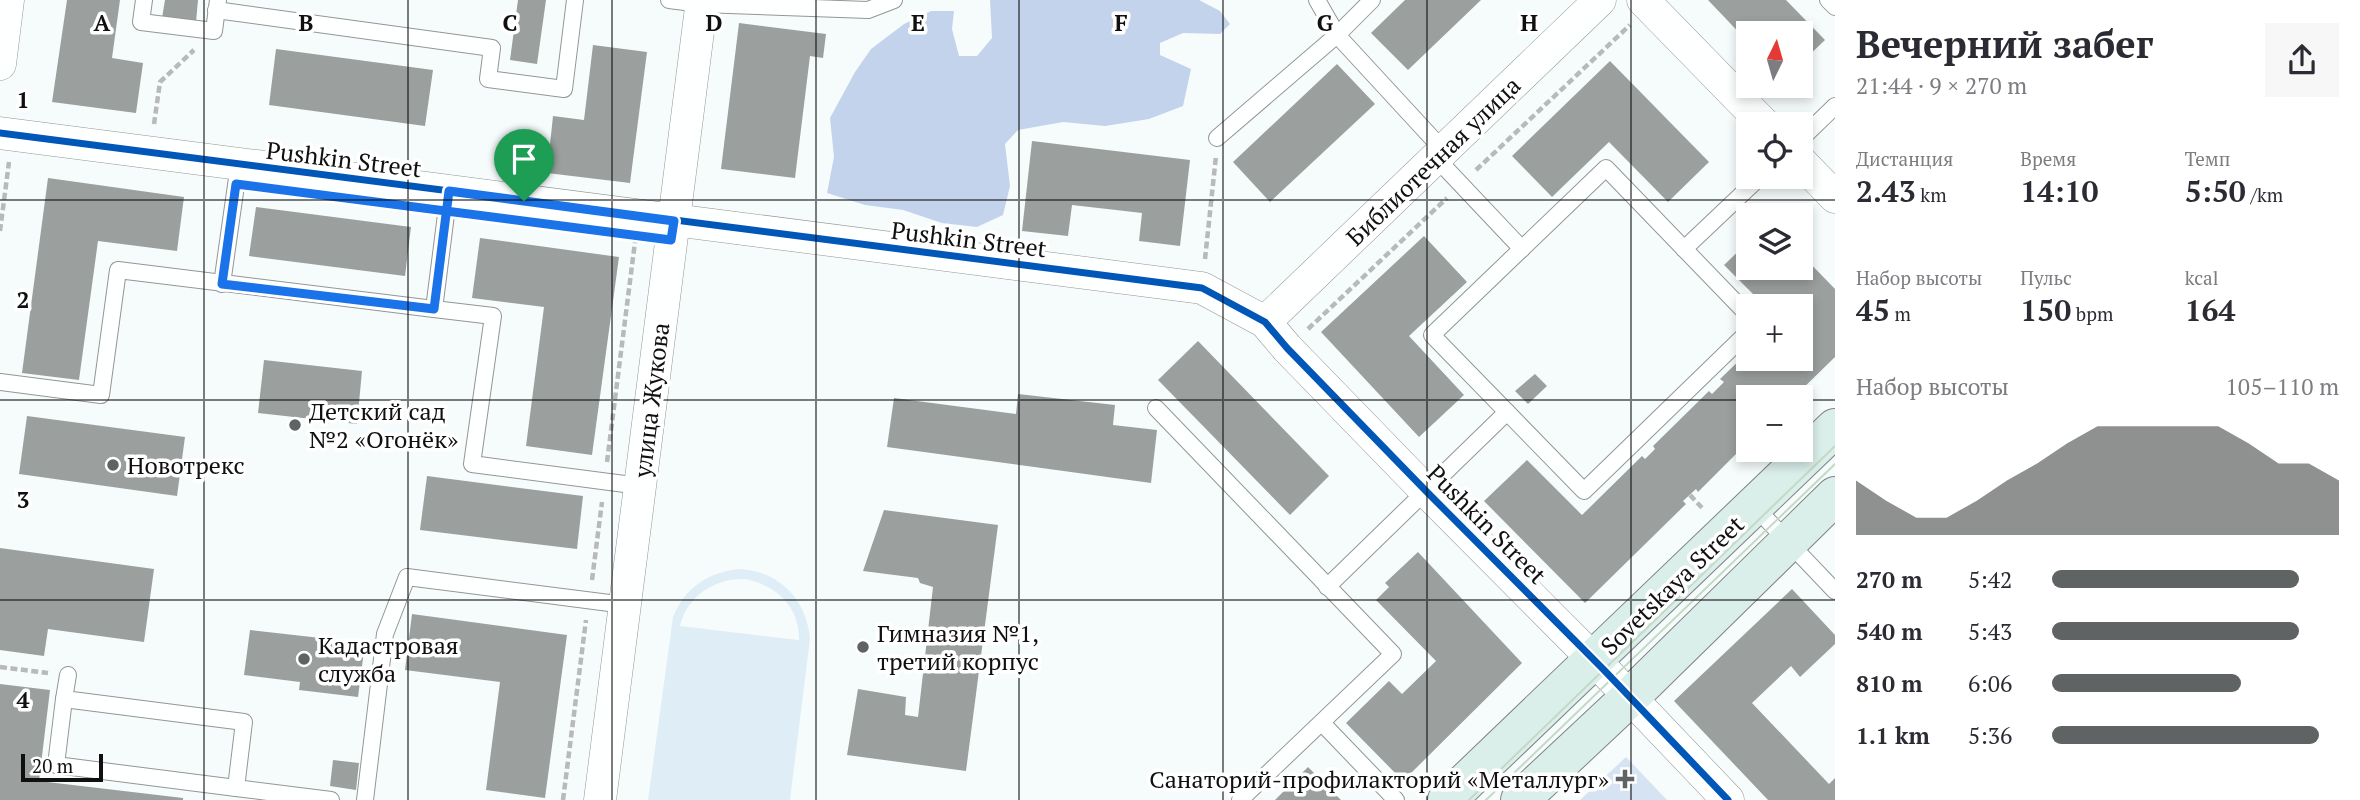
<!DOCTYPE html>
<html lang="ru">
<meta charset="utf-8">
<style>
body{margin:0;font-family:"PT Serif",serif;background:#f7f7f7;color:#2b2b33;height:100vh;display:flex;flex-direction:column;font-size:26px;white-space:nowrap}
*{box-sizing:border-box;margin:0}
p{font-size:23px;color:#7c7c81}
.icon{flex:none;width:38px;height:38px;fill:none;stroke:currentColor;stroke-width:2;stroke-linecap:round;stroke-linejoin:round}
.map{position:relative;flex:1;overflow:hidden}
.side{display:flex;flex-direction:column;background:#fff;width:525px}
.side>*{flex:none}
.needle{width:46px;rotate:5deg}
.tools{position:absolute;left:1736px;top:21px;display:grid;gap:14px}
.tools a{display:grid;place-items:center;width:77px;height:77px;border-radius:0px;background:#fff;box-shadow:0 4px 10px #0003;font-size:35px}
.scale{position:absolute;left:21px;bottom:18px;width:82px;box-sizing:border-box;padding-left:7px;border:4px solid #101010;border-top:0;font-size:19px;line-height:24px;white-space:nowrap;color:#101010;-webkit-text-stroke:5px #fff;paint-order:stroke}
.pin{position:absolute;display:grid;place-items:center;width:60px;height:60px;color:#fff;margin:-72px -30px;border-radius:50% 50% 50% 0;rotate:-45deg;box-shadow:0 0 7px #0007}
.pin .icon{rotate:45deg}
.round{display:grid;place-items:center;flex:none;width:74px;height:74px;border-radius:0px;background:#f7f7f7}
.head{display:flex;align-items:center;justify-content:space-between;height:119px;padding:0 21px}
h1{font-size:38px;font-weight:700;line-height:52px}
.stats{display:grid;grid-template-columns:repeat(3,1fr);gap:10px;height:119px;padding:7px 21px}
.stats div{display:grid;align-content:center}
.stats b{font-size:30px;font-weight:700}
.stats small{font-size:19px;font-weight:400}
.stats p{font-size:19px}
.chart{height:196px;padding:14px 21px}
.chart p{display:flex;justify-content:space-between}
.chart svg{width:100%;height:126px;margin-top:7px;fill:#606363;opacity:.7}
ul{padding:0 21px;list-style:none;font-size:23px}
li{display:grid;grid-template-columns:112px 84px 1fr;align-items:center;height:52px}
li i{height:18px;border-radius:9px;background:#606363}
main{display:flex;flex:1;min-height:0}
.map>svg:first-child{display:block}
</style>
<main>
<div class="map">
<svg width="1835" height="800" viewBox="0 0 1835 800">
<rect width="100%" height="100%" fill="#f6fcfc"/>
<!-- green -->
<polygon fill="#d6e3f3" points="1626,757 1667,800 1580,800"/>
<!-- forest -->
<polygon fill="#c3d3eb" points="990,0 1199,0 1220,11 1230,24 1220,34 1183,33 1160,43 1160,55 1191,69 1183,106 1149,119 1105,126 1063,122 1018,130 1005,144 1010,186 1003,215 977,227 942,223 903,210 865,205 827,193 834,157 830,118 855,72 871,49 904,24 931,11 954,11 952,29 959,56 977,56 992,38"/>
<!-- pitch -->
<path fill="#dfeef6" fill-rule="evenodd" d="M738 569C778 570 807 599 810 639L790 800H648L673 617C685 588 707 573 738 569ZM745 579C776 585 800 607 799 640L680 626C687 596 715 578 745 579Z"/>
<!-- building -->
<g fill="#9ba09f">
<polygon points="67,0 120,0 112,58 143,63 136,113 52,102"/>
<polygon points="165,0 198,0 196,22 162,18"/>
<polygon points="518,0 546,0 537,64 510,60"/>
<polygon points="1405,0 1481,0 1408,70 1371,33"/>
<polygon points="1708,0 1786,0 1825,40 1801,63 1801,33 1748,33 1748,42"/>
<polygon points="739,23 826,34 823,58 810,56 795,178 721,169"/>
<polygon points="593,45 647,52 630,183 547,173 553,116 584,120"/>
<polygon points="276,49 433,70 425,126 269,105"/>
<polygon points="1610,61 1709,162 1668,202 1609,142 1552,197 1512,156"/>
<polygon points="1337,64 1375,104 1270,202 1233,162"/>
<polygon points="1032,141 1190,160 1180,246 1139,241 1142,213 1072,205 1068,236 1022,231"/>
<polygon points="48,178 184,197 177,251 98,241 79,380 22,373"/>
<polygon points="256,207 411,227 405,276 249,256"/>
<polygon points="1424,236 1467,282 1409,336 1464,395 1419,437 1321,332"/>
<polygon points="480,238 619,257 592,455 526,446 544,307 472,298"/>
<polygon points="1748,242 1748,268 1801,268 1801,254 1835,289 1835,357 1794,397 1748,397 1748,442 1698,492 1696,489 1683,501 1686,504 1585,603 1484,501 1527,460 1582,515 1642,456 1645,459 1655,449 1653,446 1709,391 1712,394 1724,382 1720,379 1748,352 1748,359 1801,359 1801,306 1765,306 1724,265"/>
<polygon points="1198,341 1329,476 1290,515 1158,380"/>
<polygon points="264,360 362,371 357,424 258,413"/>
<polygon points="1535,374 1547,386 1528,404 1515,391"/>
<polygon points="1018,394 1115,405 1113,425 1157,430 1151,483 887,447 894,398 1016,414"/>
<polygon points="27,416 185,437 177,496 19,474"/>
<polygon points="427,476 583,496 577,549 420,530"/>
<polygon points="884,510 998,525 966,771 847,755 858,689 906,697 905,715 918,717 933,587 920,583 918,578 863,571"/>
<polygon points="0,548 154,569 144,642 48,629 44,656 0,650"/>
<polygon points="1418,552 1522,663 1403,781 1346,723 1389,681 1402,694 1436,661 1376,600 1389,587 1385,583"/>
<polygon points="1792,589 1835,635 1835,644 1800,677 1791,666 1752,703 1829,784 1835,778 1835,800 1768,800 1674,701"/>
<polygon points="412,614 567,635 545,798 486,790 500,682 405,670"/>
<polygon points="250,630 365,643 358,697 299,690 300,682 244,675"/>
<polygon points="0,684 50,690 39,781 183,798 183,800 0,800"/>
<polygon points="333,760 359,763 356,790 330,786"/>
<polygon points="1308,767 1341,800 1275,800"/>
</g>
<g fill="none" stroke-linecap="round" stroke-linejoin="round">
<!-- service casing -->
<g stroke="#949696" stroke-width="18">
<g id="service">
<polyline points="144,0 141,22 214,31 218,0"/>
<polyline points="669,0 701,4 868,10 894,0"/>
<polyline points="1317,0 1337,35 1444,151"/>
<polyline points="1828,0 1835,7"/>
<polyline points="216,10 492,48 488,79 564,89 575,0"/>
<polyline points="1217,138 1337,35 1372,0"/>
<polyline points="1801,139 1835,106"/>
<polyline points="1436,158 1522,249"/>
<polyline points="1684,249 1760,177"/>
<polyline points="222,284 239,164"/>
<polyline points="434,309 493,316 472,464 640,486"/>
<polyline points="1748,315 1606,168 1432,335 1584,491 1748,332"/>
<polyline points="0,382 101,395 118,270 434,309 449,191"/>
<polyline points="1156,408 1393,654 1240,800"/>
<polyline points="1754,506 1835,591"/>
<polyline points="1327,587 1507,412"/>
<polyline points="68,675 64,699 244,722 236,788 331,800"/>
<polyline points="64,699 56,765 236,788"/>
<polyline points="1322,723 1396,800"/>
<polyline points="365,800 385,634 407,577 625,605"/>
</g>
</g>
<!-- minor casing -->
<g stroke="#949696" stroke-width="33">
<g id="minor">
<polyline points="1643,0 1764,124"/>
<polyline points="0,64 8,0"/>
<polyline points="0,133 1202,288 1265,322 1287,348 1425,490 1604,670 1728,800"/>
<polyline points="1801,162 1835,197"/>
<polyline points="1265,322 1600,0"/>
<polyline points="600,800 702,0"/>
</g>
</g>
<!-- primary casing -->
<g stroke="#818484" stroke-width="40">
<g id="primary">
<polyline points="1447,800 1835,428"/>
<polyline points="1520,800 1630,697 1835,496"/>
</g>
</g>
<!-- path -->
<g stroke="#b8b9b9" stroke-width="4.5" stroke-dasharray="7 3.5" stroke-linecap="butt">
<polyline points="154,124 160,82 194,50"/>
<polyline points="1476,170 1630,25"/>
<polyline points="0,231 9,162"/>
<polyline points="1205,259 1216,156"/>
<polyline points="1308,329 1447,198"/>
<polyline points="607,462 635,242"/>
<polyline points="1690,495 1704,510"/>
<polyline points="592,580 602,502"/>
<polyline points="0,667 48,673"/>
<polyline points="563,800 586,620"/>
</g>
<!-- service -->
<use href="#service" stroke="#feffff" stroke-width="16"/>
<!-- minor -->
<use href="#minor" stroke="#feffff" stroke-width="32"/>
<!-- primary -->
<use href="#primary" stroke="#daeeea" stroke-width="38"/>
<!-- tram -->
<g stroke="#c5d9c7" stroke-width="2">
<polyline points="1469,800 1835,446"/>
<polyline points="1486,800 1835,464"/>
</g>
<!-- cycleway casing -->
<g stroke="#fff" stroke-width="11">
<polyline id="cycleway" points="0,133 1202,288 1265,322 1287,348 1425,490 1604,670 1728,800"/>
</g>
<!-- cycleway -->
<use href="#cycleway" stroke="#0057b8" stroke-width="7"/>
</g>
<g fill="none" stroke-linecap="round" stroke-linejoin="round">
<!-- route casing -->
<g stroke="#fff" stroke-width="14">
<path id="route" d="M524 201 449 191 434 309 222 284 236 184C381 202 526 221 671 240L674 221 524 201"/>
</g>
<!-- route -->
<use href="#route" stroke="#1a73e8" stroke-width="9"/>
</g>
<!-- grid -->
<path fill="none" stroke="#101010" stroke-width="2" stroke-opacity="0.55" d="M204 0V800M408 0V800M612 0V800M816 0V800M1019 0V800M1223 0V800M1427 0V800M1631 0V800M0 200H1835M0 400H1748M1801 400H1835M0 600H1835"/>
<!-- markers -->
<g fill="#606363" stroke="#fff" stroke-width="2.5">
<circle cx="295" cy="425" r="7"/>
<circle cx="113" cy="465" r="7"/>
<circle cx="863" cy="647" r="7"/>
<circle cx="304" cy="659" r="7"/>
<path d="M1621.5 768.5h7v7h7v7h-7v7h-7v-7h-7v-7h7z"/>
</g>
<g text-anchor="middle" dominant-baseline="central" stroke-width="7" stroke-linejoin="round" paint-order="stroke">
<!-- street labels -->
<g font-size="24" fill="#101010" stroke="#fff">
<text transform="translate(344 159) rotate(7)">Pushkin Street</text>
<text transform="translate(1433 161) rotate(-44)">Библиотечная улица</text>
<text transform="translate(969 239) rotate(7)">Pushkin Street</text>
<text transform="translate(651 400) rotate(-83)">улица Жукова</text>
<text transform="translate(1487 524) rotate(45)">Pushkin Street</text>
<text transform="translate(1672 585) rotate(-44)">Sovetskaya Street</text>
</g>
<!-- poi labels -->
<g font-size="24" fill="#101010" stroke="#fff" text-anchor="start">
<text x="309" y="411">Детский сад<tspan x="309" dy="28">№2 «Огонёк»</tspan></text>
<text x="127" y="465">Новотрекс</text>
<text x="877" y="633">Гимназия №1,<tspan x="877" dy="28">третий корпус</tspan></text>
<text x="318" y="645">Кадастровая<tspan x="318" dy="28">служба</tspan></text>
<text x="1609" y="779" text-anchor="end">Санаторий-профилакторий «Металлург»</text>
</g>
</g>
<g font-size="23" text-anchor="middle" font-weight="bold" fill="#101010" stroke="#fff" stroke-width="7" stroke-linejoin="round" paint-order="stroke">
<text x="102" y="31">A</text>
<text x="306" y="31">B</text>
<text x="510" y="31">C</text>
<text x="714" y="31">D</text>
<text x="918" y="31">E</text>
<text x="1121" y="31">F</text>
<text x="1325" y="31">G</text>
<text x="1529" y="31">H</text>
<text x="23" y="108">1</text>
<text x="23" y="308">2</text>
<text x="23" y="508">3</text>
<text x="23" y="708">4</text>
</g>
</svg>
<div class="tools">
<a><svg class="needle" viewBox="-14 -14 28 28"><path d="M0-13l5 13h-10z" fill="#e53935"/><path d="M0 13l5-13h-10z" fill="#7c7c81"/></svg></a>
<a><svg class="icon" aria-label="locate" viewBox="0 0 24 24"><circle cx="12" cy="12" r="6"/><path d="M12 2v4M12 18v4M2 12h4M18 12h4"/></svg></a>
<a><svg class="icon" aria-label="layers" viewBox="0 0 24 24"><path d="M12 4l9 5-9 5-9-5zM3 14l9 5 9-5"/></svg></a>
<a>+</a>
<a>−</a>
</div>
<div class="scale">20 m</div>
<div class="pin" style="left:524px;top:201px;background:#1e9e55"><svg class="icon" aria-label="arrive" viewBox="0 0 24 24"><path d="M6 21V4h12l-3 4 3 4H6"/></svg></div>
</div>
<section class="side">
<div class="head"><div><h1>Вечерний забег</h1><p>21:44 · 9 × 270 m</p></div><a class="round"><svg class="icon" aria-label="share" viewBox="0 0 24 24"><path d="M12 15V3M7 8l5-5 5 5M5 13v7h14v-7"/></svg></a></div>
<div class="stats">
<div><p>Дистанция</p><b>2.43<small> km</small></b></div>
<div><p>Время</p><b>14:10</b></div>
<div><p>Темп</p><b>5:50<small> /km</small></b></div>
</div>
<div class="stats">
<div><p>Набор высоты</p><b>45<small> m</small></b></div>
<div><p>Пульс</p><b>150<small> bpm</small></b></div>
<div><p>kcal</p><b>164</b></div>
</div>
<div class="chart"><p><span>Набор высоты</span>105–110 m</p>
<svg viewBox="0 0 160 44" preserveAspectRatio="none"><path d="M0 44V25L10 32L20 38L30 38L40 32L50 25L60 19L70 12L80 6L90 6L100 6L110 6L120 6L130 12L140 19L150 19L160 25V44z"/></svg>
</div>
<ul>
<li><b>270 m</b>5:42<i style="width:86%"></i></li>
<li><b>540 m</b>5:43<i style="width:86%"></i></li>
<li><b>810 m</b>6:06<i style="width:66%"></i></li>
<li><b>1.1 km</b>5:36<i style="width:93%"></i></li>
</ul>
</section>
</main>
